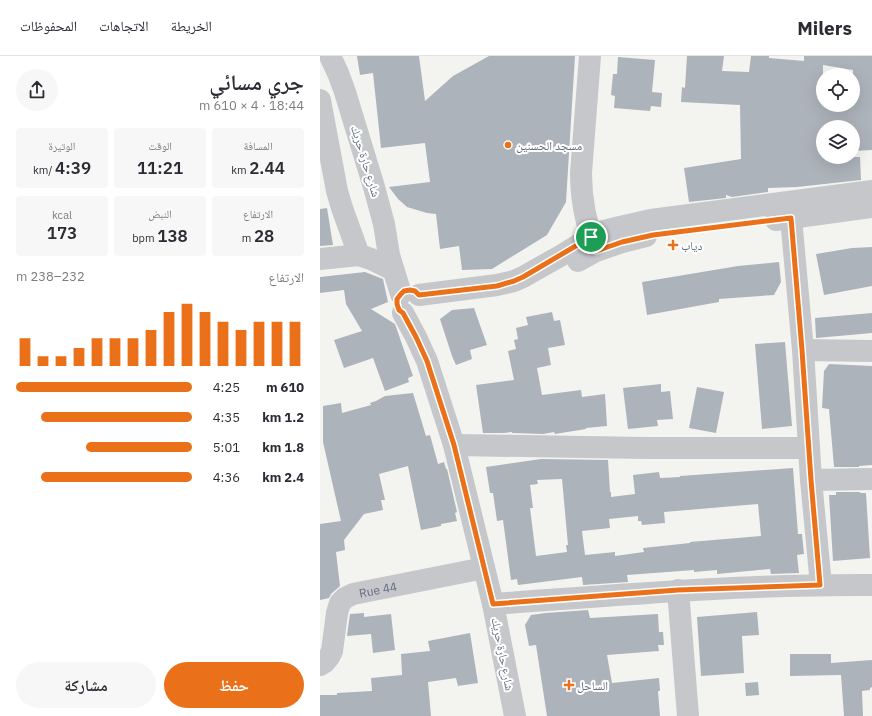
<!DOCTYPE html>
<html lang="ar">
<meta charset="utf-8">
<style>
body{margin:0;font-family:"IBM Plex Sans","Noto Naskh Arabic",sans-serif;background:#f7f7f7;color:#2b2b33;direction:rtl;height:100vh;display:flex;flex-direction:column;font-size:15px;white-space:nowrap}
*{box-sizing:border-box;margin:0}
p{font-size:13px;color:#7c7c81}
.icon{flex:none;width:22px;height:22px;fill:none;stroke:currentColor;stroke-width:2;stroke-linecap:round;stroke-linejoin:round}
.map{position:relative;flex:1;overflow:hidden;direction:ltr}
.side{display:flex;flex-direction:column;background:#fff;width:320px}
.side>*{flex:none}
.controls{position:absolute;left:496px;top:12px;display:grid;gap:8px}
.controls a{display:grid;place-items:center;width:44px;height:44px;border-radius:50%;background:#fff;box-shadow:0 4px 16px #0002;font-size:20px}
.pin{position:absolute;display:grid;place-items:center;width:34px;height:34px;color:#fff;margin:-17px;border:2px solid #fff;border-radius:50%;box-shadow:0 1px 4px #0007}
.round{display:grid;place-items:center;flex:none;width:42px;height:42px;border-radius:21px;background:#f7f7f7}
.head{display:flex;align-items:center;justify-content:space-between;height:68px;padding:0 16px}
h1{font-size:22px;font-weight:600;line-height:30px}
.stats{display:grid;grid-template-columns:repeat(3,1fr);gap:6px;height:68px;padding:4px 16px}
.stats div{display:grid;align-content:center;border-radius:4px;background:#f7f7f7;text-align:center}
.stats b{font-size:17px;font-weight:600}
.stats small{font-size:11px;font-weight:400}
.stats p{font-size:11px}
.chart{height:112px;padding:8px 16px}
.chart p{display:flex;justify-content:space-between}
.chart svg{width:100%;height:72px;margin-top:4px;stroke:#ea7019;stroke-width:6}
.primary-button{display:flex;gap:8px;margin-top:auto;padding:8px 16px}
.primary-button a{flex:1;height:46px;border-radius:24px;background:#ea7019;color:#fff;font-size:16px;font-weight:600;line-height:46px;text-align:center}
.primary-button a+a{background:#f7f7f7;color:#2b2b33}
ul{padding:0 16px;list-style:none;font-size:13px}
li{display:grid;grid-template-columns:64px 48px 1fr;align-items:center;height:30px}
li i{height:10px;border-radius:5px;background:#ea7019}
header{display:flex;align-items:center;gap:24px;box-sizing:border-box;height:56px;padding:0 20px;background:#fff;border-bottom:1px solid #e1e1e2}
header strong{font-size:19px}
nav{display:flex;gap:22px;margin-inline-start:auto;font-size:14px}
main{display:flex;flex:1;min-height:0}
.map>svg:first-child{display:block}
</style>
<header>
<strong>Milers</strong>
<nav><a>الخريطة</a><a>الاتجاهات</a><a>المحفوظات</a></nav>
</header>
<main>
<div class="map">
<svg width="552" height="660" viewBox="0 0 552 660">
<rect width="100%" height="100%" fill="#f3f4ef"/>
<!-- building -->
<g fill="#adb3ba" fill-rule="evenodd">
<polygon points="37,0 99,0 105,45 133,20 169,0 255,0 246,146 227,179 172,213 142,214 139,190 120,193 116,158 107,157 87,151 78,143 69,131 110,126 105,87 61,92 53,17 40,19"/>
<path d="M367 0H404L402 15 429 16 431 0H449V2L484 5V0H552V94L533 95V71H503V101H540L541 124 477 131 448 132V136L412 141 406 139V142L369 146 364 112 421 103 420 49 361 46 362 31 365 32ZM503 9 533 14V49H503Z"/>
<polygon points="298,1 335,4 332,36 342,37 341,51 331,50 330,55 294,52 295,40 291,39 293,18 297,18"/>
<polygon points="7,152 13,189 0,190 0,153"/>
<polygon points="552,191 552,230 504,239 496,198 532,192"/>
<polygon points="459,206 461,226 454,239 399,243 399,246 327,259 322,226 418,210"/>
<polygon points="45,216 63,223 68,246 51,253 75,268 93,320 88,322 89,326 65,335 53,302 24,312 14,284 42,275 26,248 24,234 0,237 0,221"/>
<polygon points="154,252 167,289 150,294 152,303 136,309 132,300 120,263 132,254"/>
<polygon points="232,256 234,265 240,264 245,289 228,292 231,309 217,312 222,339 261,334 262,341 285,338 287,370 266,372 266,373 235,378 234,376 223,378 192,377 192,376 184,377 163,377 156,329 194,324 188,295 196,293 194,284 198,283 196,272 208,269 206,261"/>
<polygon points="552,257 552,277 496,282 495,262"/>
<polygon points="465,286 472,370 442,373 435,288"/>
<polygon points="509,308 552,310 552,409 539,410 539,411 514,411 509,353 502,352 504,315"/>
<polygon points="341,328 341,336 350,335 353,363 337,364 338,370 308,373 303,332"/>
<polygon points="377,331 404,336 396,377 369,372"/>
<polygon points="93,337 106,380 110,379 118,408 124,406 126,413 127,413 137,456 135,457 137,465 121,468 121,470 101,474 88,410 59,418 65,444 61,444 63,454 44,458 24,484 25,494 16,496 20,530 11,538 9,542 0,544 0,468 21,465 3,386 3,350 21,347 22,357 51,349 50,347 56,345 65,340"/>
<path d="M221 403 288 404 290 436H291V441L315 438 313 419 339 416 340 422 360 421V423V420L473 412 478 478H482L484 498 477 499 479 517 451 518 450 513 397 518V514L374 516V514L307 519 308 526 263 529 262 521 198 529 197 523 191 524 183 464 177 465 173 437H170L166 411ZM242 423 248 489H246L247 496 216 500 210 452H213L210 429 218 428 217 424ZM438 448 441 480 370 486V487L323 492 324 496 295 500V496L265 499 262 475 290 472 289 463 318 460V465H321L322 469 345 467 344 456Z"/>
<polygon points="516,436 540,436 540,437 546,437 550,502 513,505 509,439 516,439"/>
<polygon points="268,554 270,562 338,558 339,576 343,576 344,589 338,589 339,595 287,599 292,627 339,622 340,635 338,635 340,660 227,660 216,589 209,590 205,569 211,559 226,557"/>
<polygon points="437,556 439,579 422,580 424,617 381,620 377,561"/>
<polygon points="44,557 44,561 71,558 75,594 53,597 51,578 27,580 30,558"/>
<polygon points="150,577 158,627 138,630 136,622 108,626 111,660 0,660 0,639 17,639 17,637 52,635 51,622 82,619 81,598 110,595 108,585"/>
<polygon points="470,598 511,598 511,607 552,604 552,631 550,632 550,634 542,635 543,660 524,660 521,619 470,620"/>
<polygon points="438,626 439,639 426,640 425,627"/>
</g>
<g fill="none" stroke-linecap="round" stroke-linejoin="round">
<!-- minor -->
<g stroke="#c5c7cb" stroke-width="22">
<polyline points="10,0 18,17 25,36 54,131 64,168 69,199 81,238"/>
<path d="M270 0 261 117C261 144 266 169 276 194"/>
<polyline points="0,44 17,135 22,152 39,199 51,203 73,214"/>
<polyline points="471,162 483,294 491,424 501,529"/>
<polyline points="456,164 552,151"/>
<polyline points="0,203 39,199"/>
<polyline points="258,205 276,195 302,186 326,180"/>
<polyline points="99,239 177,229 194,225 203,221 242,199 271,181 284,175 300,171 331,164 552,135"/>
<polyline points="83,257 96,281 107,305 134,389 173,548 195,660"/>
<polyline points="483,294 552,295"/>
<polyline points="134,389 326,392 489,392"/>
<polyline points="491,424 552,423"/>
<polyline points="358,534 368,660"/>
<path d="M173 548C299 539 425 528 552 529"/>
<path id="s1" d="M0 609 5 606 9 601 12 595 17 557 20 547 25 542 33 538 164 512"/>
</g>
</g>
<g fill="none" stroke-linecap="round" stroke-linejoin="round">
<!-- route casing -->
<g stroke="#fff" stroke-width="8">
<polygon id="route" points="471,162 482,294 491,424 500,529 358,534 173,548 134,389 107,305 96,281 83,257 79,254 77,248 77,243 81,238 84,235 90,234 95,235 99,239 177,230 194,225 203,221 271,181 276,195 302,186 333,179"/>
</g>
<!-- route -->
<use href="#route" stroke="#ea7019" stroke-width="5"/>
</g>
<!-- markers -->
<g fill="#ea7019" stroke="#fff" stroke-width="1.5">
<circle cx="188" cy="89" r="4"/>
<path d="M351 183h4v4h4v4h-4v4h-4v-4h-4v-4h4z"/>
<path d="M247 623h4v4h4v4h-4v4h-4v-4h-4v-4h4z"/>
</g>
<g text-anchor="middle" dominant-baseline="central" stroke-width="4" stroke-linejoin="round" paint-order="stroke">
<!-- poi labels -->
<g font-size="12" fill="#616d82" stroke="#fff" text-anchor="start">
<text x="196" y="89">مسجد الحسنين</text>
<text x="361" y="189">دياب</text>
<text x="257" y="629">الساحل</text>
</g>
<!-- street labels -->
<g font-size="12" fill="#616d82" stroke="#fff">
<text transform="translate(46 105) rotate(73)">شارع حارة حريك</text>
<text stroke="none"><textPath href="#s1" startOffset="109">Rue 44</textPath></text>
<text transform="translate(183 598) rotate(79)">شارع حارة حريك</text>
</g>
</g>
</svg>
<div class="controls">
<a><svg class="icon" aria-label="locate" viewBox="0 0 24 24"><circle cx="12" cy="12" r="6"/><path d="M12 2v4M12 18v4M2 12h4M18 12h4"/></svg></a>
<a><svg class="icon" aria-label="layers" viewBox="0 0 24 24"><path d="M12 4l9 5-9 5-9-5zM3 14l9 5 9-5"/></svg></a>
</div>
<div class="pin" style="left:271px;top:181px;background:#1e9e55"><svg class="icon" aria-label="arrive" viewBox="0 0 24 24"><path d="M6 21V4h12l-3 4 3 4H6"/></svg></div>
</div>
<section class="side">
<div class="head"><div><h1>جري مسائي</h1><p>18:44 · 4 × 610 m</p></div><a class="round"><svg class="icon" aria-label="share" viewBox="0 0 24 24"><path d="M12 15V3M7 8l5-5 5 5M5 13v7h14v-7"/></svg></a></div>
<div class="stats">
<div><p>المسافة</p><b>2.44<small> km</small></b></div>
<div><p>الوقت</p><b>11:21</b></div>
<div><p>الوتيرة</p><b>4:39<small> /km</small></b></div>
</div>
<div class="stats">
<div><p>الارتفاع</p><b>28<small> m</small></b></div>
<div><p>النبض</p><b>138<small> bpm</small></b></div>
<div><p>kcal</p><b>173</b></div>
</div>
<div class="chart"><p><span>الارتفاع</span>232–238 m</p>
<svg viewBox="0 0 160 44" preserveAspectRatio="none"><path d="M5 44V27M15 44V38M25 44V38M35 44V33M45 44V27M55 44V27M65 44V27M75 44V22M85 44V11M95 44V6M105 44V11M115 44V17M125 44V22M135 44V17M145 44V17M155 44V17"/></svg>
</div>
<ul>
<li><b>610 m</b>4:25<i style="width:100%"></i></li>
<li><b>1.2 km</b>4:35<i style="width:86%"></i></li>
<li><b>1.8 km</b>5:01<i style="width:60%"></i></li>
<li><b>2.4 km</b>4:36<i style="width:86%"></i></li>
</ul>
<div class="primary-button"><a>حفظ</a><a>مشاركة</a></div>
</section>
</main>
